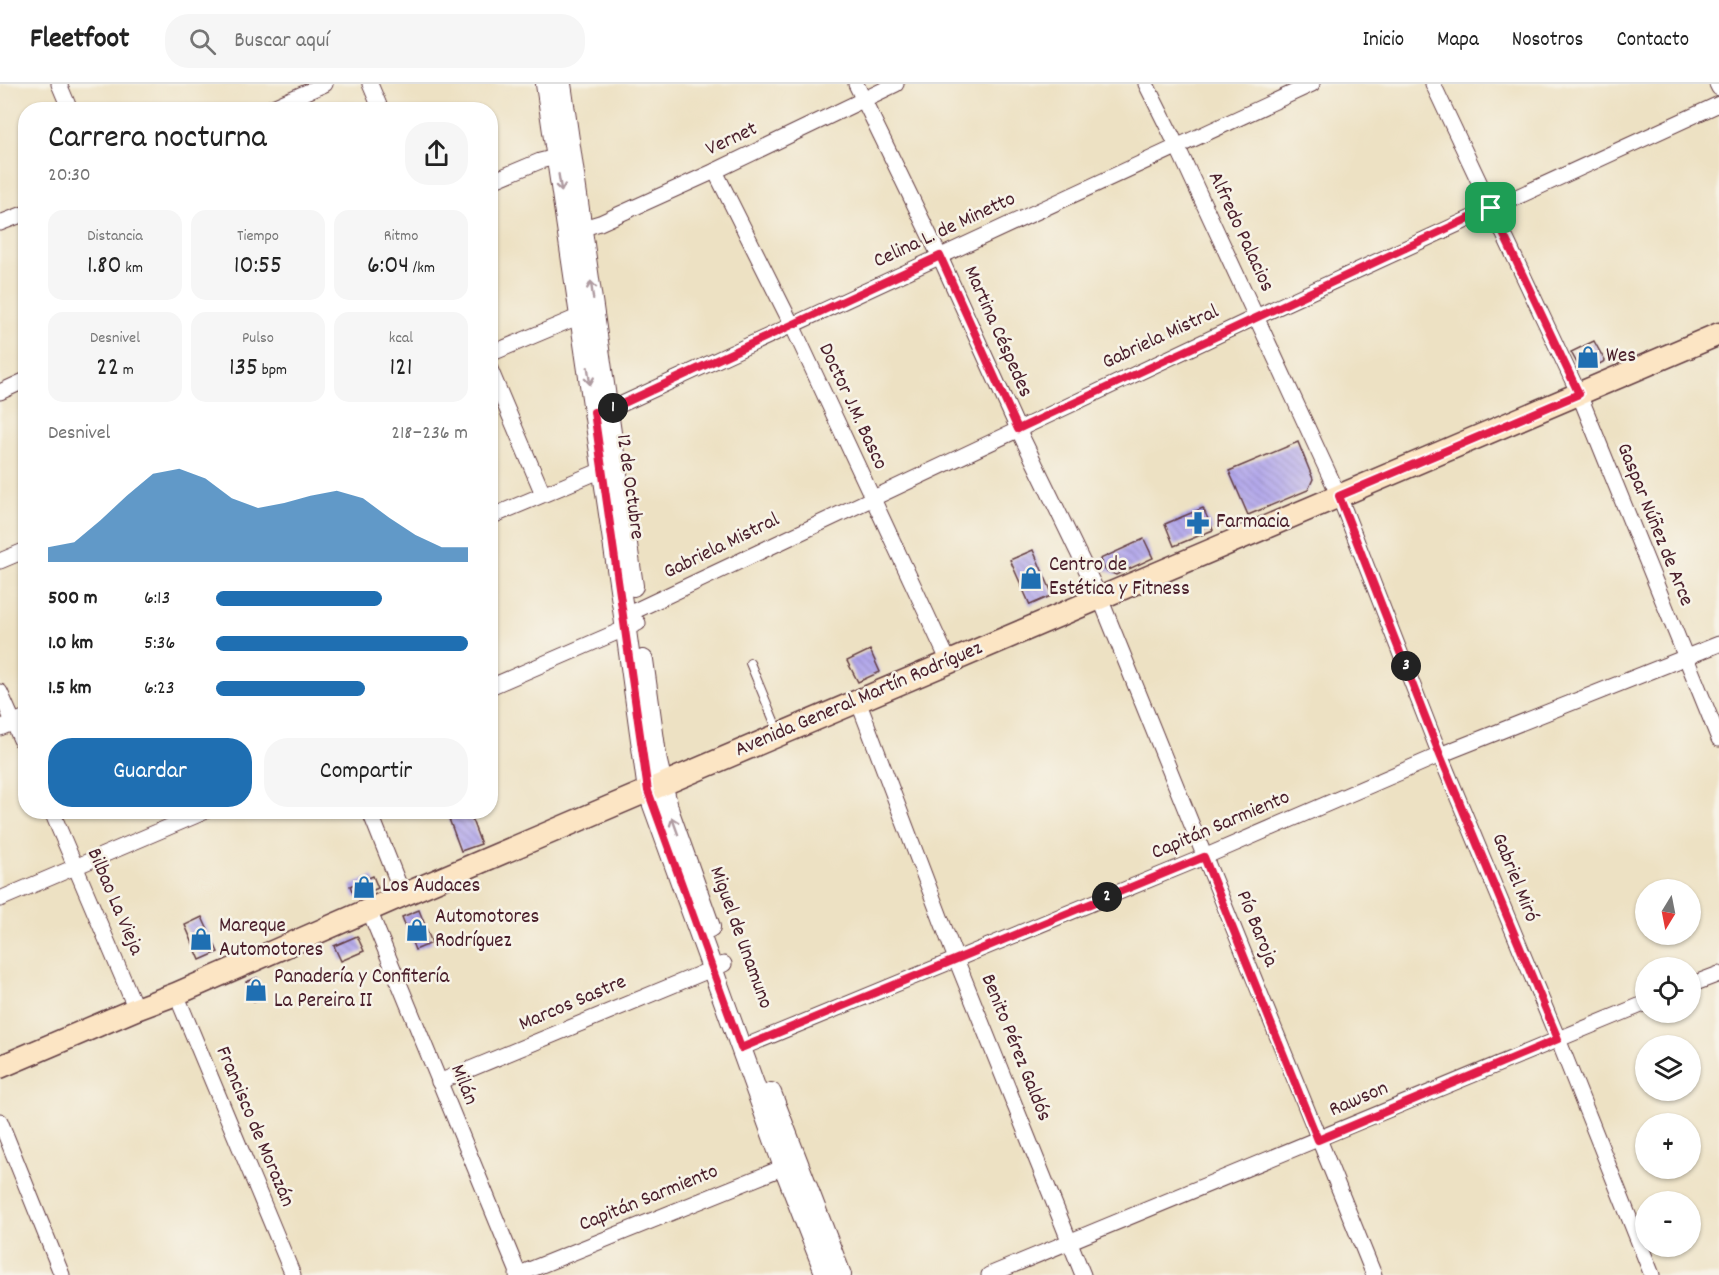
<!DOCTYPE html>
<html lang="es">
<meta charset="utf-8">
<style>
body{margin:0;font-family:Dekko,sans-serif;background:#f6f6f6;color:#222;height:100vh;display:flex;flex-direction:column;font-size:22px;white-space:nowrap}
*{box-sizing:border-box;margin:0}
p{font-size:20px;color:#767676}
.icon{flex:none;width:33px;height:33px;fill:none;stroke:currentColor;stroke-width:2;stroke-linecap:round;stroke-linejoin:round}
.map{position:relative;flex:1;overflow:hidden}
.sheet{position:absolute;left:18px;top:18px;width:480px;height:717px;display:flex;flex-direction:column;background:#fff;border-radius:24px;box-shadow:0 2px 4px #0004}
.sheet>*{flex:none}
.needle{width:39px;rotate:190deg}
.fabs{position:absolute;left:1635px;top:795px;display:grid;gap:12px}
.fabs a{display:grid;place-items:center;width:66px;height:66px;border-radius:50%;background:#fff;box-shadow:0 2px 4px #0004;font-size:30px}
.pin{position:absolute;display:grid;place-items:center;width:51px;height:51px;color:#fff;margin:-26px;border-radius:12px;box-shadow:0 3px 9px #0006}
.km{position:absolute;width:30px;height:30px;margin:-15px;border-radius:50%;background:#222;color:#fff;font-size:16px;line-height:30px;text-align:center}
.round{display:grid;place-items:center;flex:none;width:63px;height:63px;border-radius:24px;background:#f6f6f6}
.head{display:flex;align-items:center;justify-content:space-between;height:102px;padding:0 30px}
h1{font-size:33px;font-weight:600;line-height:45px}
.metrics{display:grid;grid-template-columns:repeat(3,1fr);gap:9px;height:102px;padding:6px 30px}
.metrics div{display:grid;align-content:center;border-radius:15px;background:#f6f6f6;text-align:center}
.metrics b{font-size:26px;font-weight:600}
.metrics small{font-size:16px;font-weight:400}
.metrics p{font-size:16px}
.chart{height:168px;padding:12px 30px}
.chart p{display:flex;justify-content:space-between}
.chart svg{width:100%;height:108px;margin-top:6px;fill:#1f6fb2;opacity:.7}
.action{display:flex;gap:12px;margin-top:auto;padding:12px 30px}
.action a{flex:1;height:69px;border-radius:24px;background:#1f6fb2;color:#fff;font-size:24px;font-weight:600;line-height:69px;text-align:center}
.action a+a{background:#f6f6f6;color:#222}
ul{padding:0 30px;list-style:none;font-size:20px}
li{display:grid;grid-template-columns:96px 72px 1fr;align-items:center;height:45px}
li i{height:15px;border-radius:8px;background:#1f6fb2}
header{display:flex;align-items:center;gap:36px;box-sizing:border-box;height:84px;padding:0 30px;background:#fff;border-bottom:2px solid #e0e0e0}
header strong{font-size:28px}
nav{display:flex;gap:33px;margin-inline-start:auto;font-size:21px}
.search{width:420px;height:54px;background:#f6f6f6;display:flex;align-items:center;gap:15px;box-sizing:border-box;padding:0 21px;border-radius:24px;color:#767676;font-size:22px}
.map>svg:first-child{display:block}
</style>
<header>
<strong>Fleetfoot</strong>
<div class="search"><svg class="icon" aria-label="search" viewBox="0 0 24 24"><circle cx="10" cy="10" r="6"/><path d="M15 15l6 6"/></svg>Buscar aquí</div>
<nav><a>Inicio</a><a>Mapa</a><a>Nosotros</a><a>Contacto</a></nav>
</header>
<div class="map">
<svg width="1719" height="1191" viewBox="0 0 1719 1191">
<defs>
<pattern id="building-back-hatch" width="6" height="6" patternUnits="userSpaceOnUse" patternTransform="scale(1.5)"><rect width="6" height="6" fill="#ada2ec"/><path d="M-1 5l2 2M0 0l6 6M5-1l2 2" fill="none" stroke="#8f83bf"/></pattern>
</defs>
<rect width="100%" height="100%" fill="#f7f3e8"/>
<filter id="ink" filterUnits="userSpaceOnUse"><feTurbulence type="fractalNoise" baseFrequency=".0167" numOctaves="2"/><feDisplacementMap in="SourceGraphic" scale="12" xChannelSelector="R" yChannelSelector="G"/><feConvolveMatrix kernelMatrix="1 2 1 2 8 2 1 2 1" color-interpolation-filters="sRGB"/></filter>
<filter id="wash" filterUnits="userSpaceOnUse"><feTurbulence type="fractalNoise" baseFrequency=".008" numOctaves="4" result="noise"/><feDisplacementMap in="SourceGraphic" scale="24" xChannelSelector="R" yChannelSelector="G"/><feGaussianBlur stdDeviation="1.35" result="paint"/><feColorMatrix in="noise" values="0 0 0 0 0 0 0 0 0 0 0 0 0 0 0 0 0 1.4 0 .05"/><feComposite in="paint" operator="in"/></filter>
<g filter="url(#wash)">
<rect width="100%" height="100%" fill="#ede1c3"/>
<g id="blocks">
<!-- building -->
<g fill="url(#building-back-hatch)">
<polygon points="1594,257 1605,277 1590,285 1578,281 1571,268"/>
<polygon points="1298,358 1313,395 1308,406 1248,431 1229,387"/>
<polygon points="1203,424 1213,446 1174,462 1165,440"/>
<polygon points="1144,455 1153,474 1116,491 1105,486 1100,475"/>
<polygon points="1033,466 1053,511 1030,521 1010,476"/>
<polygon points="870,566 880,588 858,598 847,577"/>
<polygon points="469,728 481,760 461,767 449,735"/>
<polygon points="373,792 378,804 355,814 350,802"/>
<polygon points="419,826 432,859 415,866 402,833"/>
<polygon points="202,833 218,868 200,876 185,841"/>
<polygon points="357,852 364,867 341,877 334,862"/>
<polygon points="257,894 265,914 254,918 246,898"/>
</g>
</g>
</g>
<g filter="url(#ink)">
<use href="#blocks" fill-opacity="0" stroke="#623c42" stroke-width="1.5"/>
<g fill="none" stroke-linecap="round" stroke-linejoin="round">
<!-- service casing -->
<g stroke="#623c42" stroke-width="10">
<polyline id="service" points="750,579 779,649"/>
</g>
<!-- minor casing -->
<g stroke="#623c42" stroke-width="17">
<g id="minor">
<polyline points="59,0 70,26"/>
<polyline points="370,0 381,26"/>
<polyline points="856,0 940,173 1018,345 1100,514 1374,1191"/>
<polyline points="1146,0 1177,62 1339,412 1440,671 1558,955 1652,1191"/>
<polyline points="1433,0 1579,310 1719,655"/>
<polyline points="1717,0 1719,4"/>
<polyline points="266,26 325,0"/>
<polyline points="715,87 792,241 949,578"/>
<polyline points="490,98 540,77 556,73"/>
<polyline points="0,139 26,129"/>
<polyline points="583,144 600,139 715,87 896,0"/>
<polyline points="490,270 580,232"/>
<polyline points="490,285 543,410"/>
<polyline points="0,308 26,296"/>
<polyline points="597,328 609,326 1312,0"/>
<polyline points="490,433 602,386 613,387"/>
<polyline points="0,477 26,466"/>
<polyline points="624,532 1256,233 1719,20"/>
<polyline points="490,603 638,539"/>
<polyline points="0,608 26,667"/>
<polyline points="858,617 956,875 1083,1191"/>
<polyline points="0,644 26,633"/>
<polyline points="52,728 136,925"/>
<polyline points="370,728 403,811"/>
<polyline points="0,815 204,728"/>
<polyline points="369,826 519,1191"/>
<polyline points="1690,901 1719,890"/>
<polyline points="176,910 293,1191"/>
<polyline points="741,964 1204,773 1440,671 1719,560"/>
<polyline points="439,998 724,880"/>
<polyline points="0,1037 62,1191"/>
<polyline points="517,1191 794,1079"/>
<polyline points="989,1191 1646,919"/>
</g>
</g>
<!-- tertiary casing -->
<g stroke="#623c42" stroke-width="22">
<g id="tertiary">
<polyline points="546,0 624,532 648,707 784,1083 826,1191"/>
<polyline points="561,0 633,502"/>
<polyline points="643,576 657,678 669,728 710,843"/>
<polyline points="771,1009 841,1191"/>
</g>
</g>
<!-- secondary casing -->
<g stroke="#623c42" stroke-width="25">
<polyline id="secondary" points="0,983 136,925 176,910 403,811 1719,250"/>
</g>
<!-- service -->
<use href="#service" stroke="#fff" stroke-width="8"/>
<!-- minor -->
<use href="#minor" stroke="#fff" stroke-width="15"/>
<!-- tertiary -->
<use href="#tertiary" stroke="#fff" stroke-width="20"/>
<!-- secondary -->
<use href="#secondary" stroke="#fce5c4" stroke-width="22"/>
</g>
<!-- one-way arrows -->
<defs><path id="oneway-shaft" d="M-6 0H5M1.5-3L5.5 0L1.5 3" fill="none" stroke-width="1.6" stroke-linecap="round" stroke-linejoin="round" transform="scale(1.5)"/></defs>
<g stroke="#ae9aa0">
<use href="#oneway-shaft" transform="translate(560 99) rotate(81)"/>
<use href="#oneway-shaft" transform="translate(592 206) rotate(-98)"/>
<use href="#oneway-shaft" transform="translate(589 292) rotate(82)"/>
<use href="#oneway-shaft" transform="translate(675 742) rotate(-110)"/>
</g>
</g>
<g fill="none" stroke-linecap="round" stroke-linejoin="round" filter="url(#ink)">
<!-- route casing -->
<g stroke="#fff" stroke-width="12">
<polygon id="route" points="1491,124 1579,310 1339,412 1440,671 1558,955 1318,1056 1204,773 741,964 648,707 594,328 609,326 940,172 1018,345"/>
</g>
<!-- route -->
<use href="#route" stroke="#e11d48" stroke-width="8"/>
</g>
<!-- icons -->
<defs>
<g id="shop-bare" transform="scale(1.8)"><path d="M-5-2.5h2.3a2.7 3.5 0 0 1 5.4 0H5L5.5 6h-11ZM-1.5-2.5h3a1.5 2.3 0 0 0-3 0Z" fill="#1f6fb2" stroke="#f7f3e8" stroke-width="2.5" paint-order="stroke"/></g>
<g id="pharmacy-bare" transform="scale(1.8)"><path d="M-2-6h4v4h4v4h-4v4h-4v-4h-4v-4h4Z" fill="#1f6fb2" stroke="#f7f3e8" stroke-width="2.5" paint-order="stroke"/></g>
</defs>
<g fill-rule="evenodd">
<use href="#shop-bare" x="1588" y="273"/>
<use href="#pharmacy-bare" x="1198" y="439"/>
<use href="#shop-bare" x="1031" y="494"/>
<use href="#shop-bare" x="364" y="803"/>
<use href="#shop-bare" x="417" y="846"/>
<use href="#shop-bare" x="201" y="855"/>
<use href="#shop-bare" x="256" y="906"/>
</g>
<g text-anchor="middle" dominant-baseline="central" stroke-width="5" stroke-linejoin="round" paint-order="stroke">
<!-- street labels -->
<g font-size="21" fill="#4a1f2b" stroke="#f7f3e8">
<text transform="translate(732 56) rotate(-25)">Vernet</text>
<text transform="translate(945 147) rotate(-25)">Celina L. de Minetto</text>
<text transform="translate(1240 148) rotate(65)">Alfredo Palacios</text>
<text transform="translate(997 248) rotate(66)">Martina Céspedes</text>
<text transform="translate(1161 254) rotate(-25)">Gabriela Mistral</text>
<text transform="translate(852 323) rotate(65)">Doctor J.M. Basco</text>
<text transform="translate(629 403) rotate(82)">12 de Octubre</text>
<text transform="translate(1654 441) rotate(68)">Gaspar Núñez de Arce</text>
<text transform="translate(722 463) rotate(-26)">Gabriela Mistral</text>
<text transform="translate(859 616) rotate(-23)">Avenida General Martín Rodríguez</text>
<text transform="translate(1221 742) rotate(-23)">Capitán Sarmiento</text>
<text transform="translate(1514 794) rotate(68)">Gabriel Miró</text>
<text transform="translate(114 818) rotate(67)">Bilbao La Vieja</text>
<text transform="translate(1256 845) rotate(68)">Pío Baroja</text>
<text transform="translate(740 854) rotate(70)">Miguel de Unamuno</text>
<text transform="translate(573 920) rotate(-23)">Marcos Sastre</text>
<text transform="translate(1015 964) rotate(68)">Benito Pérez Galdós</text>
<text transform="translate(463 1001) rotate(68)">Milán</text>
<text transform="translate(1359 1016) rotate(-23)">Rawson</text>
<text transform="translate(254 1043) rotate(67)">Francisco de Morazán</text>
<text transform="translate(649 1115) rotate(-22)">Capitán Sarmiento</text>
</g>
<!-- poi labels -->
<g font-size="21" fill="#4a1f2b" stroke="#f7f3e8" text-anchor="start">
<text x="1606" y="273">Wes</text>
<text x="1216" y="439">Farmacia</text>
<text x="1049" y="482">Centro de<tspan x="1049" dy="24">Estética y Fitness</tspan></text>
<text x="382" y="803">Los Audaces</text>
<text x="435" y="834">Automotores<tspan x="435" dy="24">Rodríguez</tspan></text>
<text x="219" y="843">Mareque<tspan x="219" dy="24">Automotores</tspan></text>
<text x="274" y="894">Panadería y Confitería<tspan x="274" dy="24">La Pereira II</tspan></text>
</g>
</g>
</svg>
<div class="fabs">
<a><svg class="needle" viewBox="-14 -14 28 28"><path d="M0-13l5 13h-10z" fill="#e53935"/><path d="M0 13l5-13h-10z" fill="#767676"/></svg></a>
<a><svg class="icon" aria-label="locate" viewBox="0 0 24 24"><circle cx="12" cy="12" r="6"/><path d="M12 2v4M12 18v4M2 12h4M18 12h4"/></svg></a>
<a><svg class="icon" aria-label="layers" viewBox="0 0 24 24"><path d="M12 4l9 5-9 5-9-5zM3 14l9 5 9-5"/></svg></a>
<a>+</a>
<a>−</a>
</div>
<div class="pin" style="left:1491px;top:124px;background:#1e9e55"><svg class="icon" aria-label="arrive" viewBox="0 0 24 24"><path d="M6 21V4h12l-3 4 3 4H6"/></svg></div>
<b class="km" style="left:613px;top:324px">1</b>
<b class="km" style="left:1107px;top:813px">2</b>
<b class="km" style="left:1406px;top:582px">3</b>
<section class="sheet">
<div class="head"><div><h1>Carrera nocturna</h1><p>20:30</p></div><a class="round"><svg class="icon" aria-label="share" viewBox="0 0 24 24"><path d="M12 15V3M7 8l5-5 5 5M5 13v7h14v-7"/></svg></a></div>
<div class="metrics">
<div><p>Distancia</p><b>1.80<small> km</small></b></div>
<div><p>Tiempo</p><b>10:55</b></div>
<div><p>Ritmo</p><b>6:04<small> /km</small></b></div>
</div>
<div class="metrics">
<div><p>Desnivel</p><b>22<small> m</small></b></div>
<div><p>Pulso</p><b>135<small> bpm</small></b></div>
<div><p>kcal</p><b>121</b></div>
</div>
<div class="chart"><p><span>Desnivel</span>218–236 m</p>
<svg viewBox="0 0 160 44" preserveAspectRatio="none"><path d="M0 44V38L10 36L20 27L30 17L40 8L50 6L60 10L70 18L80 22L90 20L100 17L110 15L120 18L130 26L140 33L150 38L160 38V44z"/></svg>
</div>
<ul>
<li><b>500 m</b>6:13<i style="width:66%"></i></li>
<li><b>1.0 km</b>5:36<i style="width:100%"></i></li>
<li><b>1.5 km</b>6:23<i style="width:59%"></i></li>
</ul>
<div class="action"><a>Guardar</a><a>Compartir</a></div>
</section>
</div>
